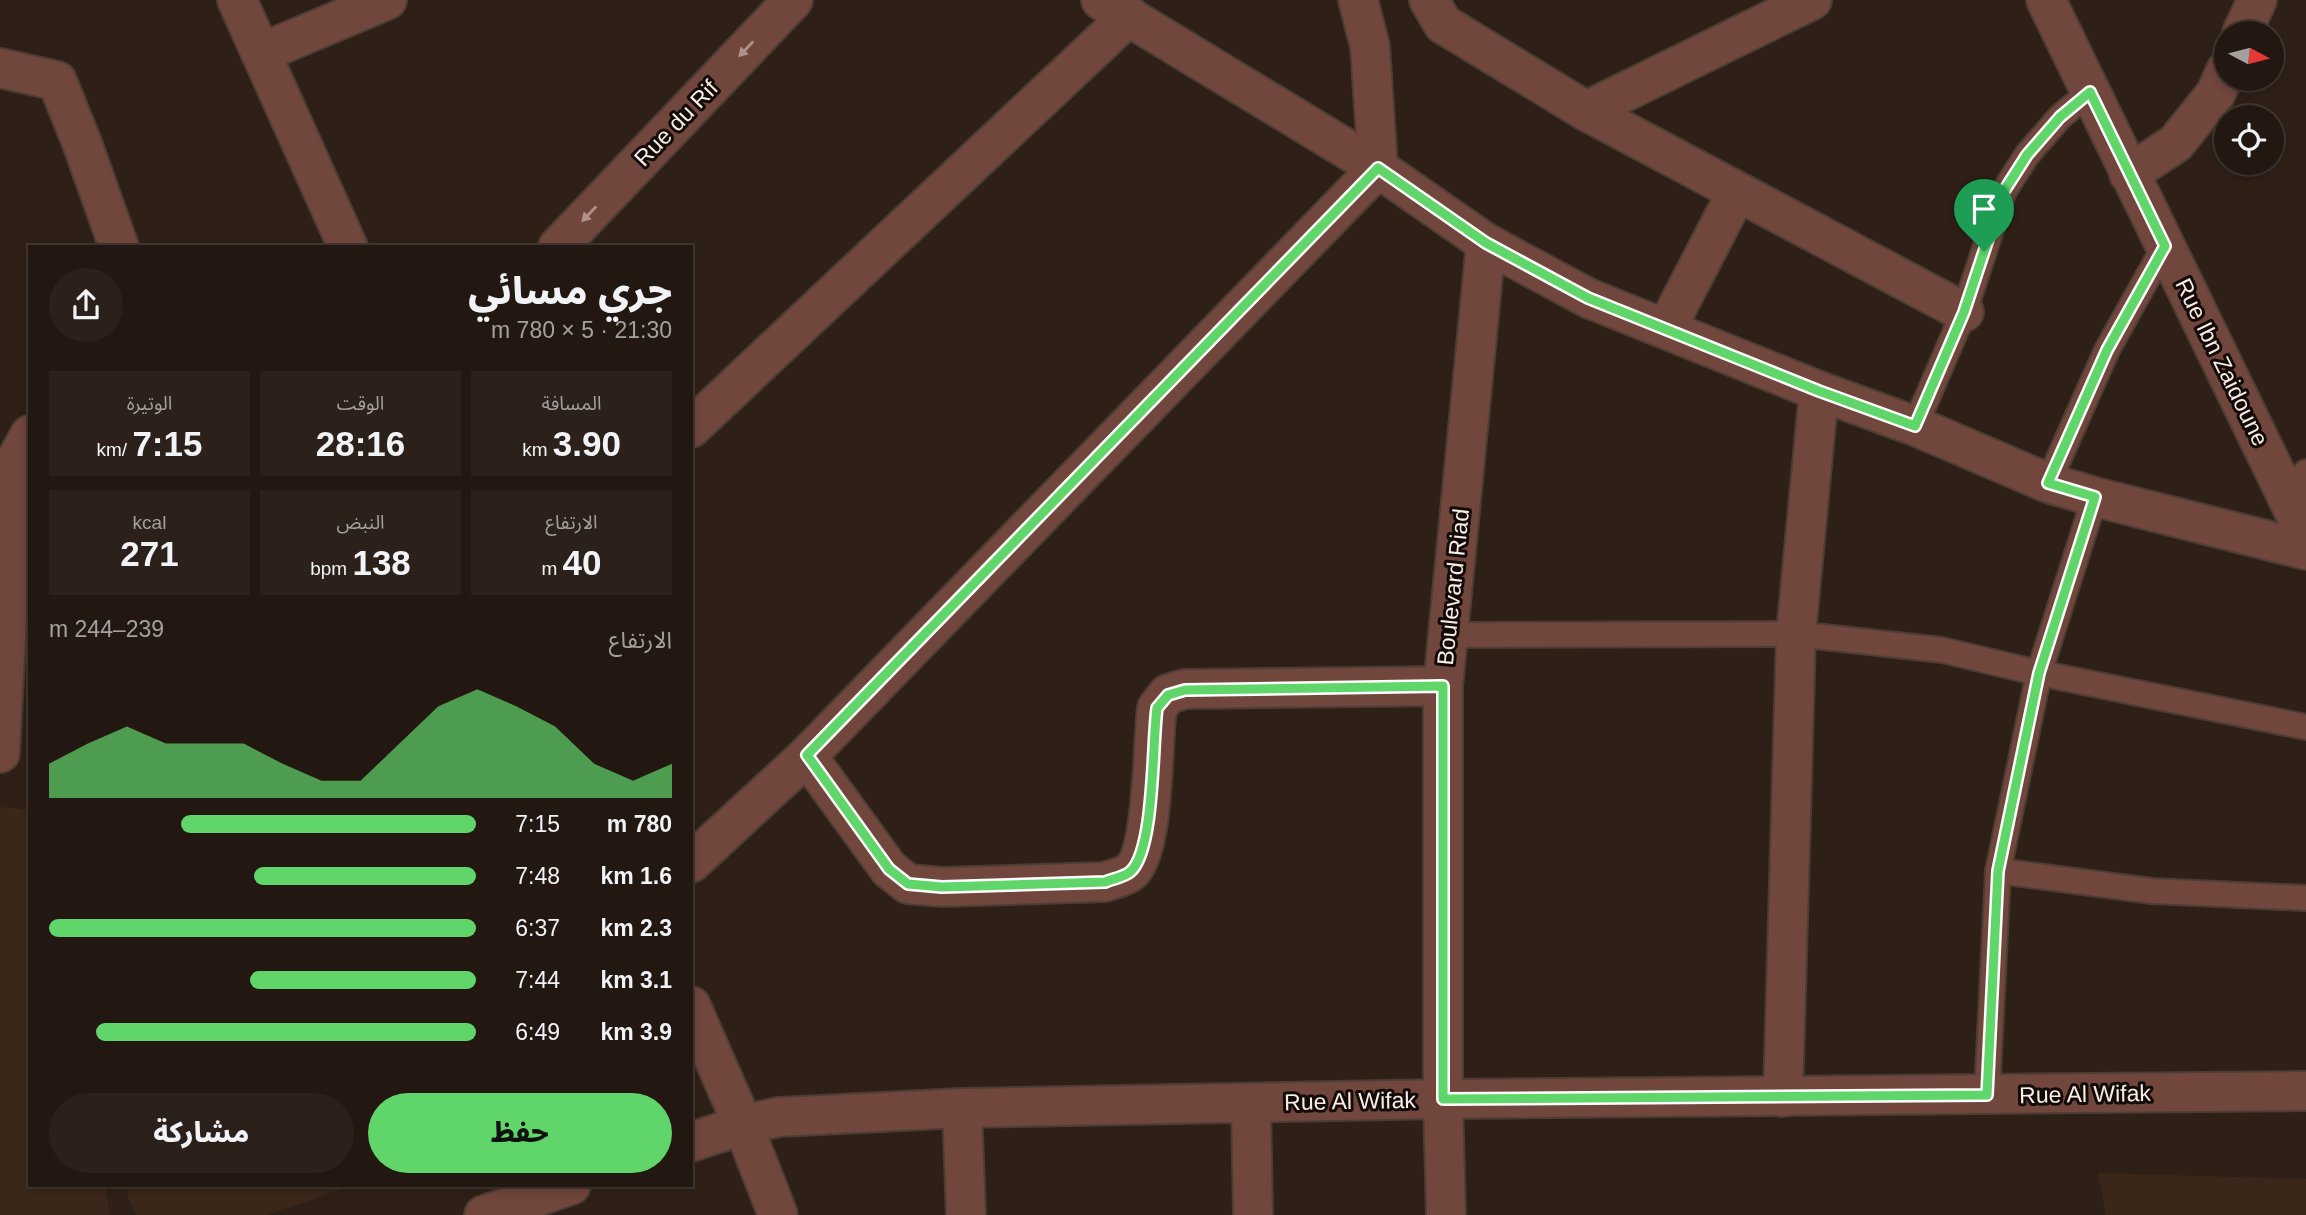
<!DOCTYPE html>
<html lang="ar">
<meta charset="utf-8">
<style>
body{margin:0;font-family:Arial,"Noto Sans Arabic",sans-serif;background:#2b211a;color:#f1f3f6;direction:rtl;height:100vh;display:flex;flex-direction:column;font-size:26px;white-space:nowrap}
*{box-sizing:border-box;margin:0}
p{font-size:23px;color:#a3a09f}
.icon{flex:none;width:38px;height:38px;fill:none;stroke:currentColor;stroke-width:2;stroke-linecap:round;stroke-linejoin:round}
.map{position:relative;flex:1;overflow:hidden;direction:ltr}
.side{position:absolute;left:28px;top:245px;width:665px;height:942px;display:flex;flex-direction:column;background:#231811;border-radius:0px;box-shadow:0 4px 10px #0003,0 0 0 2px #403731;direction:rtl}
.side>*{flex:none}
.needle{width:46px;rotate:97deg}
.tools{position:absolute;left:2214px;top:21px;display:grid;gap:14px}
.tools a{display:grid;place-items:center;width:70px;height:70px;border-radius:50%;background:#231811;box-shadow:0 4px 10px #0003,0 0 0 2px #403731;font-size:35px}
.pin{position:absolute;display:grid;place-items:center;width:60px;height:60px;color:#fff;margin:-72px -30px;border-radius:50% 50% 50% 0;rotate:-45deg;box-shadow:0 0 7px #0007}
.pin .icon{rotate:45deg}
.round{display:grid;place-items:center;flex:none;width:74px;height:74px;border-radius:37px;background:#2b211a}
.head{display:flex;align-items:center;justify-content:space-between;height:119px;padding:0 21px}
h1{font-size:38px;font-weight:800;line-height:52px}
.stats{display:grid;grid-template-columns:repeat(3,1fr);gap:10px;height:119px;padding:7px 21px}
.stats div{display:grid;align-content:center;border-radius:0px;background:#2b211a;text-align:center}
.stats b{font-size:35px;font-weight:800}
.stats small{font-size:19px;font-weight:400}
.stats p{font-size:19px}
.chart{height:196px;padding:14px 21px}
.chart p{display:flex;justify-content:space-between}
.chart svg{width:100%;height:126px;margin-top:7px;fill:#60d56a;opacity:.7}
.button{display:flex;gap:14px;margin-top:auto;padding:14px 21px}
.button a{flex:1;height:80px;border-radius:42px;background:#60d56a;color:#111;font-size:28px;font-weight:800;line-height:80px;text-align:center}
.button a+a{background:#2b211a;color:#f1f3f6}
ul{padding:0 21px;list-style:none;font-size:23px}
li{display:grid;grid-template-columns:112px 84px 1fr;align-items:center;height:52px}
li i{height:18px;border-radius:9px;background:#60d56a}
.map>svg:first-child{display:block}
</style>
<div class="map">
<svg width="2306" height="1215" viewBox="0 0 2306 1215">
<rect width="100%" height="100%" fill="#2f2017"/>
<!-- built -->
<g fill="#3b271a">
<polygon points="0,807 30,810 30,1185 105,1185 110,1215 0,1215"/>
<polygon points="2098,1173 2306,1179 2306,1215 2106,1215"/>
<polygon points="129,1185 354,1185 267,1215 137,1215 128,1198"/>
</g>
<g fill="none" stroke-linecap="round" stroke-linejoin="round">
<!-- service casing -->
<g stroke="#4b3d34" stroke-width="28">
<g id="service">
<polyline points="1915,426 1964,312 2004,191 2027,155 2060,117 2090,92"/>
<polyline points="2048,483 2107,350 2165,246"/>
<polyline points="2291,505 2306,472"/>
<polyline points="1448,635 1796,634 1942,650 2039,673 2306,727"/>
<polyline points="1998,871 2152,891 2306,898"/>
<polyline points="1987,1095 1998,871 2039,673 2095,497"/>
</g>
</g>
<!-- minor casing -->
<g stroke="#4b3d34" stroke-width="42">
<g id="minor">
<polyline points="1101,0 1378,168 1486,243 1588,298 1819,391 1915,426 2048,483 2095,497 2306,550"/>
<polyline points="1429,0 1443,24 1586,111 1964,312"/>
<polyline points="2242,33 2257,0"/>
<polyline points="261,53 387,0"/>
<polyline points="0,68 57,81 82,143 119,247"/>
<polyline points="1586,111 1812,0"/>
<polyline points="2129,174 2176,143 2216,93 2226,70"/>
<polyline points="558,247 793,0"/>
<polyline points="1666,329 1737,192"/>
<polyline points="691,428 1129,16"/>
<polyline points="0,753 15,462 30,435"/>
<path d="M807 756 889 869 908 884 942 887 1105 882C1112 879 1124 877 1130 872 1155 852 1152 743 1157 708L1168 694 1185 689 1443 686"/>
<polyline points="691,863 807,756 1378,168 1370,46 1358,0"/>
<polyline points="1783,1097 1796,634 1819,391"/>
<polyline points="1251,1104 1253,1215"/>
<polyline points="962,1108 966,1215"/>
<polyline points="743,1125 778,1215"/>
<polyline points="1446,1215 1443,1099 1443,686 1486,243"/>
</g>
</g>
<!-- tertiary casing -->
<g stroke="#4b3d34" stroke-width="42">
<g id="tertiary">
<polyline points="237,0 348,247"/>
<polyline points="2046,0 2306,536"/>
<polyline points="691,1006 743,1125"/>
<polyline points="691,1142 743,1125 779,1117 962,1108 1443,1099 2306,1091"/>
<polyline points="484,1215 571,1185"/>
</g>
</g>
<!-- service -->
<use href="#service" stroke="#71463c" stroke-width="24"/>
<!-- minor -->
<use href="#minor" stroke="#71463c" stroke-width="38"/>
<!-- tertiary -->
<use href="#tertiary" stroke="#71463c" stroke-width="38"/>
</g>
<!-- one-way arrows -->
<defs><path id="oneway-solid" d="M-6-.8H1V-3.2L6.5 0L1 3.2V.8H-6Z" transform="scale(1.75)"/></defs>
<g fill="#ae9189">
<use href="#oneway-solid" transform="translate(746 49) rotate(134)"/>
<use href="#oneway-solid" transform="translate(589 214) rotate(134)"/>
</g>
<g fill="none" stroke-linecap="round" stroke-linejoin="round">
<!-- route casing -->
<g stroke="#fff" stroke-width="14">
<path id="route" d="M2090 92 2165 246 2107 350 2048 483 2095 497 2039 673 1998 871 1987 1095 1443 1099V686L1185 690 1168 695 1157 708C1152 743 1155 851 1130 872 1124 877 1112 879 1105 882L942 887 908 884 889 869 807 755 1378 168 1486 243 1588 298 1819 391 1915 426 1964 312 2004 191 2027 155 2060 117Z"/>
</g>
<!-- route -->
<use href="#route" stroke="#60d56a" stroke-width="9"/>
</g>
<g text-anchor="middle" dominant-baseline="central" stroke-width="6" stroke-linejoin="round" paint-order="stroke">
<!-- street labels -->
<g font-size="23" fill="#f8ede7" stroke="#120b07">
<text transform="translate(676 123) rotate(-46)">Rue du Rif</text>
<text transform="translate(2222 362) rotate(64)">Rue Ibn Zaidoune</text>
<text transform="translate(1453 587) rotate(-84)">Boulevard Riad</text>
<text transform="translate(2085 1094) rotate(-1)">Rue Al Wifak</text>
<text transform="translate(1350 1101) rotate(-1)">Rue Al Wifak</text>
</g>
</g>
</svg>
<div class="tools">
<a><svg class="needle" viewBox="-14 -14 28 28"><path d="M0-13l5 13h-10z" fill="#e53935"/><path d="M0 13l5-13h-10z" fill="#a3a09f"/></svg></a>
<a><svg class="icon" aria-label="locate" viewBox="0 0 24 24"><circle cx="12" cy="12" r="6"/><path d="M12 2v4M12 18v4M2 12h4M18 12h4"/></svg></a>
</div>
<div class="pin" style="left:1984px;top:251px;background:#1e9e55"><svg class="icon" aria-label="arrive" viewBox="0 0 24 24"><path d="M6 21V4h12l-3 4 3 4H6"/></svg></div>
<section class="side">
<div class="head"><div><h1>جري مسائي</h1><p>21:30 · 5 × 780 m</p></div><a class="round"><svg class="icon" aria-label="share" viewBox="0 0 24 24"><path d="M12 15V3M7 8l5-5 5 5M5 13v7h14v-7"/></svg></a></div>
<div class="stats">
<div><p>المسافة</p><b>3.90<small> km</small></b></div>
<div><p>الوقت</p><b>28:16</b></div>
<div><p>الوتيرة</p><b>7:15<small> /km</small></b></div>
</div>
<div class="stats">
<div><p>الارتفاع</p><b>40<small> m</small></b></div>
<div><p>النبض</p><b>138<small> bpm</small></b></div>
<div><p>kcal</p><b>271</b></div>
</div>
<div class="chart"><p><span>الارتفاع</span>239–244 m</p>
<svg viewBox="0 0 160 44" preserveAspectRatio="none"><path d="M0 44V32L10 25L20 19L30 25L40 25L50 25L60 32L70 38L80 38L90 25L100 12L110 6L120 12L130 19L140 32L150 38L160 32V44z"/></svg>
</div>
<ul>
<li><b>780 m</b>7:15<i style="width:69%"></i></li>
<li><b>1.6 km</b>7:48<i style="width:52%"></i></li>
<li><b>2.3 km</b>6:37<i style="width:100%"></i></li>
<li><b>3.1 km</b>7:44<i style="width:53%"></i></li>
<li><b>3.9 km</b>6:49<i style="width:89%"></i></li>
</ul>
<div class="button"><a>حفظ</a><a>مشاركة</a></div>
</section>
</div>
